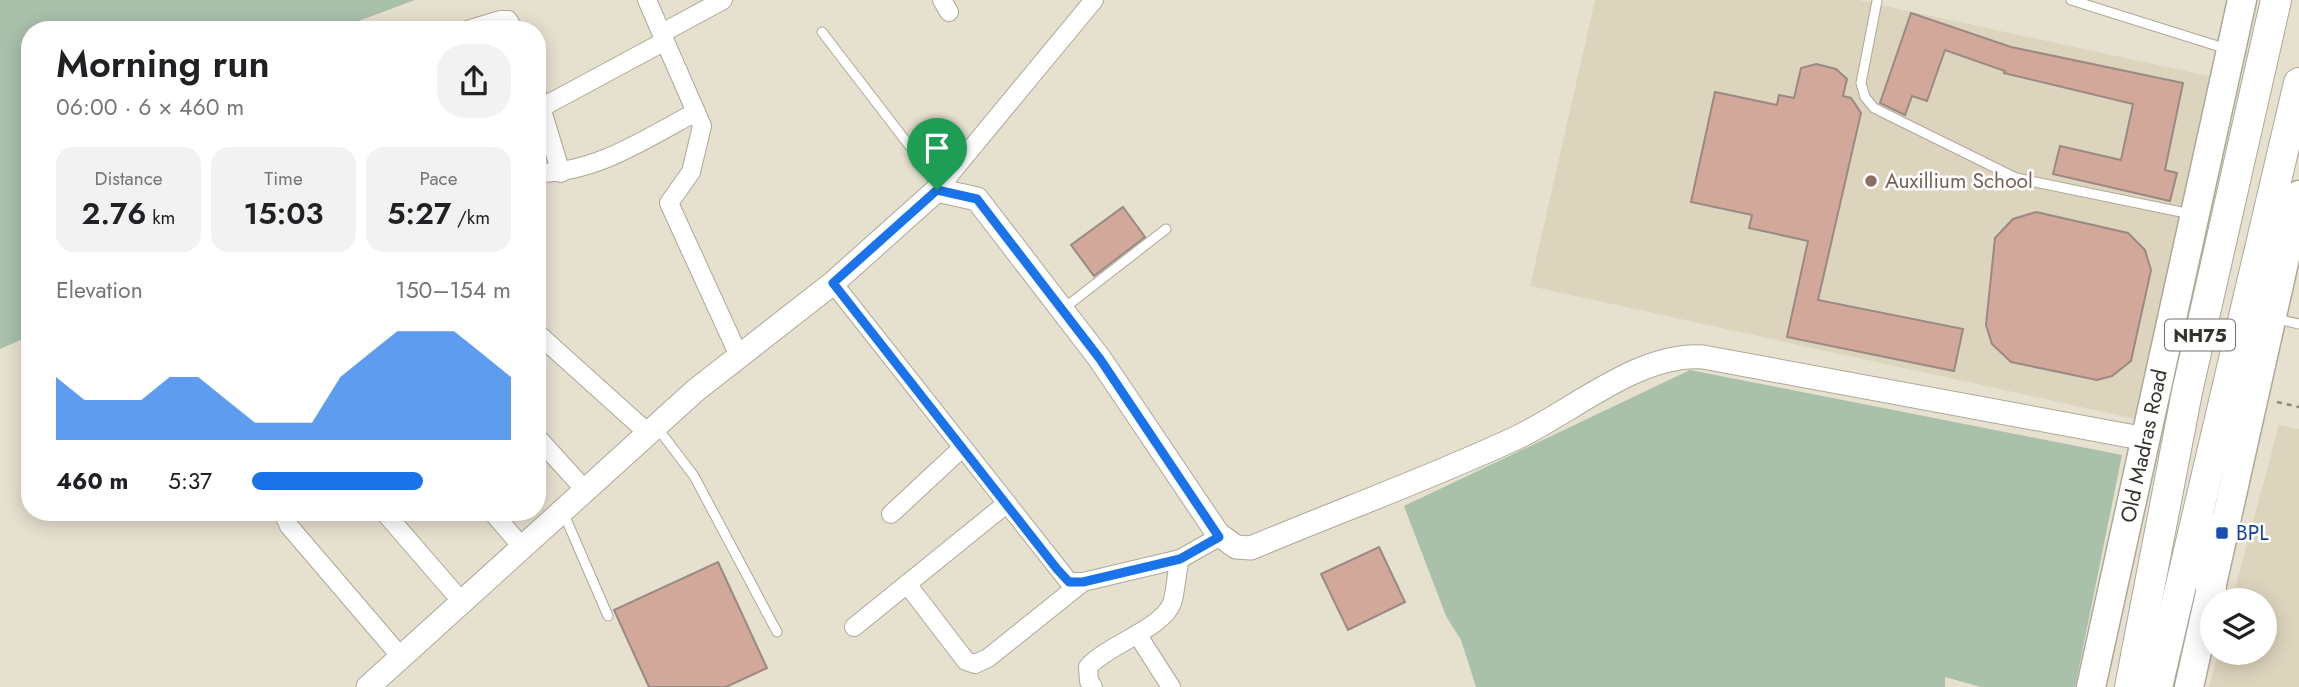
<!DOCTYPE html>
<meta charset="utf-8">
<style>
body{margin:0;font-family:Jost,sans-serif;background:#f2f2f2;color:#202124;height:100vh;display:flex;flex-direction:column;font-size:26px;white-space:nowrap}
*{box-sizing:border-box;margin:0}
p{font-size:23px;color:#757577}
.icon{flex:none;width:38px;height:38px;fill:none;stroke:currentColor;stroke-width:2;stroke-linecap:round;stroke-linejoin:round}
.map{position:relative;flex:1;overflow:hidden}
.drawer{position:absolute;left:21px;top:21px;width:525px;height:500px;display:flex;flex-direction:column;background:#fff;border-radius:28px;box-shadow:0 4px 18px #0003}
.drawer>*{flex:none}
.tools{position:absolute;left:2200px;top:588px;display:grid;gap:14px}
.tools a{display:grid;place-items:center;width:77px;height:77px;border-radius:50%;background:#fff;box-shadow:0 4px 18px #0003;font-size:35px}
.pin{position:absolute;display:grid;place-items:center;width:60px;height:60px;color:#fff;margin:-72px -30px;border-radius:50% 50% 50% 0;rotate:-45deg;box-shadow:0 0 7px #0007}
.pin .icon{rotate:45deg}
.round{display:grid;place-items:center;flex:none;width:74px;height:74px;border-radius:28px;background:#f2f2f2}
.head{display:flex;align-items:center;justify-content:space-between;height:119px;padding:0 35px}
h1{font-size:38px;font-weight:600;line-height:52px}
.metrics{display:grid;grid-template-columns:repeat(3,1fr);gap:10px;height:119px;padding:7px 35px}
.metrics div{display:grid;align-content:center;border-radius:18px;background:#f2f2f2;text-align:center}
.metrics b{font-size:30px;font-weight:600}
.metrics small{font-size:19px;font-weight:400}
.metrics p{font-size:19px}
.chart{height:196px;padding:14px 35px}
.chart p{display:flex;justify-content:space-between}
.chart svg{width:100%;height:126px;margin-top:7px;fill:#1a73e8;opacity:.7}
ul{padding:0 35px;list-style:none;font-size:23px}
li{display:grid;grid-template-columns:112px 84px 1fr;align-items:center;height:52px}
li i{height:18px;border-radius:9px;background:#1a73e8}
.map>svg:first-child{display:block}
</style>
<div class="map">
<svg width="2299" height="687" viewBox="0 0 2299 687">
<rect width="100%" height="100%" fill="#e6e0cf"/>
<!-- built -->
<g fill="#ddd4bd">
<polygon points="1595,0 1858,0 2213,77 2136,419 1530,286"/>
<polygon points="2279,425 2299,429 2299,687 2209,687 2218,653 2264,653 2264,600 2232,600"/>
</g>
<!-- green -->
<g fill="#a9c0ab">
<polygon points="0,0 415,0 334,30 30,30 30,336 0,349"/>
<polygon points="1690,370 2122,455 2075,687 1981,687 1945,677 1945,687 1476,687 1461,640 1446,616 1404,506"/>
</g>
<!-- building -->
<g fill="#d1a899" stroke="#9b8983" stroke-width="2">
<polygon points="1911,13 2011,47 2183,83 2165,170 2177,173 2170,201 2053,174 2060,146 2121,160 2133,104 2004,73 2005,71 1945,50 1927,101 1912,96 1905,115 1880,103"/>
<polygon points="1816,64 1836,69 1847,79 1843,96 1851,98 1861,113 1818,300 1963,329 1954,371 1787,337 1808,241 1749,228 1752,215 1691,202 1715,92 1777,105 1779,95 1794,98 1801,68"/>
<polygon points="1123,207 1145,237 1094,276 1071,245"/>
<polygon points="2036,212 2128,233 2145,250 2151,270 2131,361 2112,376 2097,380 2011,362 1992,344 1986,325 1995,238 2013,219"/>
<polygon points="1379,547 1405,602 1348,630 1321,574"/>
<polygon points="718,562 767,668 726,687 649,687 614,610"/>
</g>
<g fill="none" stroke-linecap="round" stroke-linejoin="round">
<!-- service casing -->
<g stroke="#ada898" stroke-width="11">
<g id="service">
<polyline points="2071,0 2227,49"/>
<polyline points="1877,1 1861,83 1865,97 1874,108 2016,178 2191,214"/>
<polyline points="822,32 925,166 937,188"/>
<polyline points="1063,309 1166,229"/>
<polyline points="2273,318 2299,324"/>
<polyline points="656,426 694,476 777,632"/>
<polyline points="563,512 608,616"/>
</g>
</g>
<!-- minor casing -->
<g stroke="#ada898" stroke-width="20">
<g id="minor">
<polyline points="647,0 702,126 691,172 669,203 739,356"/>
<polyline points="942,0 949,12"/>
<polyline points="467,30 500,20 508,20 514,30"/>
<polyline points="662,33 723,0"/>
<polyline points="537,94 561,173"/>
<polyline points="537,110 665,41"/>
<path d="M537 173C596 173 645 139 696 112"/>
<polyline points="937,190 1094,0"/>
<polyline points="833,283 1069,582 1083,582 1180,559"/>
<polyline points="537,333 648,433"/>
<polyline points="537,437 585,490"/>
<polyline points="286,513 285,517 289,526 401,657"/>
<polyline points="385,513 462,602"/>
<polyline points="493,513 522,547"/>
<polyline points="891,514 962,448"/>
<polyline points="907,584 966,661 975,664 988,658 1083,582"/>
<polyline points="854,627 1006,504"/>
<polyline points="1137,634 1171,687"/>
<path d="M1093 687 1089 681 1088 667C1107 645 1162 629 1172 603 1176 592 1176 573 1180 559L1219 537"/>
</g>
</g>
<!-- tertiary casing -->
<g stroke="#ada898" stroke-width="25">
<path id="tertiary" d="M368 687 696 390 833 283 937 190 977 199 1100 359 1218 534 1236 547 1251 548C1339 511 1430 478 1516 438 1573 411 1640 352 1703 357L2146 439"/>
</g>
<!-- primary casing -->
<g stroke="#ada898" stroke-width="31">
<g id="primary">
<polyline points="2091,687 2242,0"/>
<polyline points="2189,687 2299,195"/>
</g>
</g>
<!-- trunk casing -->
<g stroke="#ada898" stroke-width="32">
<g id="trunk">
<polyline points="2201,522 2211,589"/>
<polyline points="2130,687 2187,392 2276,0"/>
<polyline points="2157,687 2299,83"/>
</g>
</g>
<!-- path -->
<polyline stroke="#8b877c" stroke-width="2.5" stroke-dasharray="5 5" stroke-linecap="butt" points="2277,402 2299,407"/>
<!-- service -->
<use href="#service" stroke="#fff" stroke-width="9"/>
<!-- minor -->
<use href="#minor" stroke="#fff" stroke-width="18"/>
<!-- tertiary -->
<use href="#tertiary" stroke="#fff" stroke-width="23"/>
<!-- primary -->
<use href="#primary" stroke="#fff" stroke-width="28"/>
<!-- trunk -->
<use href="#trunk" stroke="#fff" stroke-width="30"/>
</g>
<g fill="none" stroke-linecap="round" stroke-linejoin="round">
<!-- route casing -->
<g stroke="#fff" stroke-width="14">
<polygon id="route" points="937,190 977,199 1100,359 1219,537 1180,559 1083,582 1069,582 1057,569 833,283"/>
</g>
<!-- route -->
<use href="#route" stroke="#1a73e8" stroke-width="9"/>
</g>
<!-- markers -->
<circle fill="#8d6e63" stroke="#fff" stroke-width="2.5" cx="1871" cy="181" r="7"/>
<rect fill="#1a4fb4" stroke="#fff" stroke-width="2.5" x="2215" y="526" width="14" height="14" rx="3.5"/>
<g text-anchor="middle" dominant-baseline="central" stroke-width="5" stroke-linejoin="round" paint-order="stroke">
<!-- shield labels -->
<rect fill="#fff" stroke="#72706b" stroke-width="2" x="2165" y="319.5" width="70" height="31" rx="5"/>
<g font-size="19" font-weight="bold" fill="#35332c">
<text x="2200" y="335">NH75</text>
</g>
<!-- education labels -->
<g font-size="21" fill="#785e54" stroke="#fff" text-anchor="start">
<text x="1885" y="181">Auxillium School</text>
</g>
<!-- street labels -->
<g font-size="21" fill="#35332c" stroke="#fff">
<text transform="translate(2144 446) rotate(-78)">Old Madras Road</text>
</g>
<!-- transit labels -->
<g font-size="21" fill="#164399" stroke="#fff" text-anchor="start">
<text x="2236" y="533">BPL</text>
</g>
</g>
</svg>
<div class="tools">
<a><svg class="icon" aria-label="layers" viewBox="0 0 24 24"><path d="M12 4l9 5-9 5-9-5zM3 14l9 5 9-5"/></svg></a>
</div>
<div class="pin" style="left:937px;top:190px;background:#1e9e55"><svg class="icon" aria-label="arrive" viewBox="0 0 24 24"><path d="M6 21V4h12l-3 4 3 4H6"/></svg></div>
<section class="drawer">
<div class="head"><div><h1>Morning run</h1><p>06:00 · 6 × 460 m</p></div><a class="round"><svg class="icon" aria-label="share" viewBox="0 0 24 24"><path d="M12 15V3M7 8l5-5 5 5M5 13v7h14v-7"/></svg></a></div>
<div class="metrics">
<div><p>Distance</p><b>2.76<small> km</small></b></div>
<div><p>Time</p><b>15:03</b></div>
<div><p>Pace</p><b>5:27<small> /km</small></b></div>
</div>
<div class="chart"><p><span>Elevation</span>150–154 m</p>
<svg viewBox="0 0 160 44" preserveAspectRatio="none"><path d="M0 44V22L10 30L20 30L30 30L40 22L50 22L60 30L70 38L80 38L90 38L100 22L110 14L120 6L130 6L140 6L150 14L160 22V44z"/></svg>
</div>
<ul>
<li><b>460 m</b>5:37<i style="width:66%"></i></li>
</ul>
</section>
</div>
